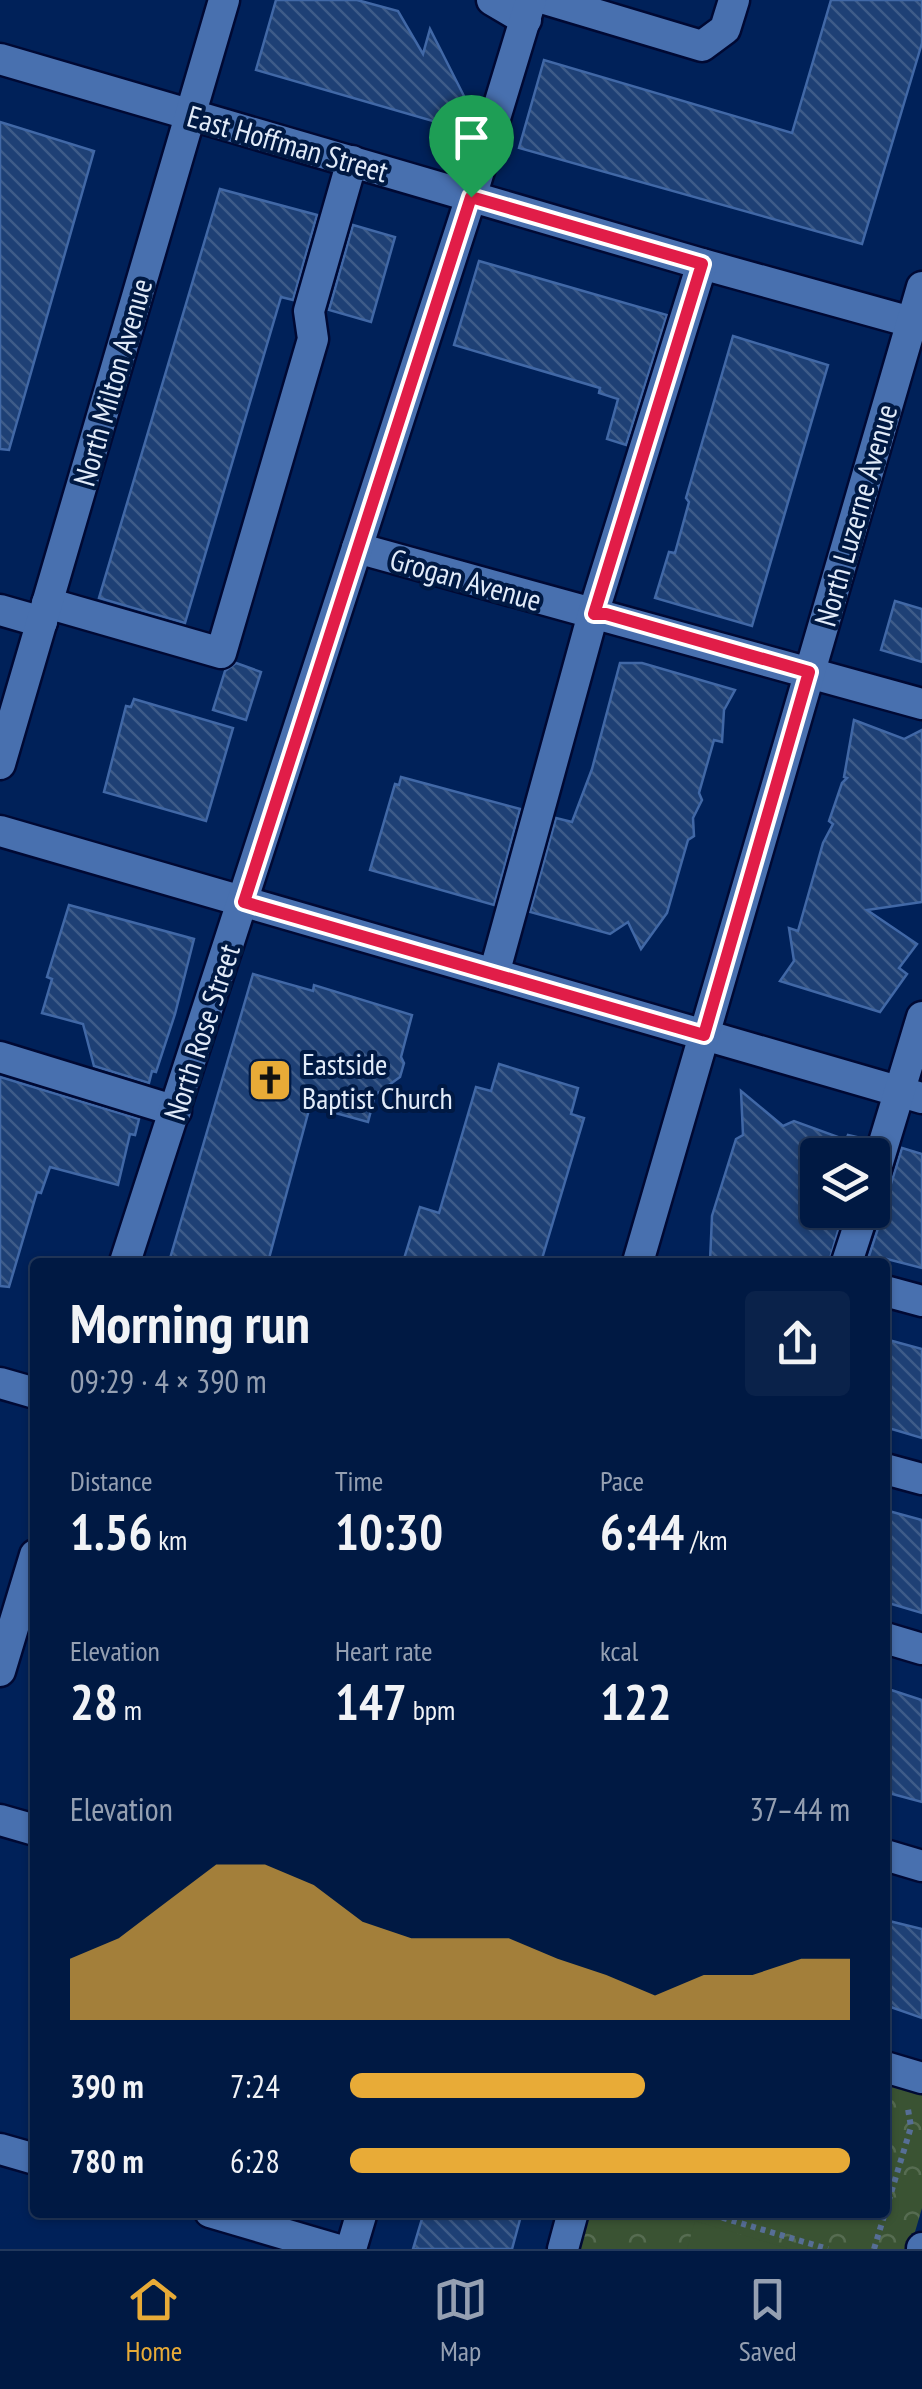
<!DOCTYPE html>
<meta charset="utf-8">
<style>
body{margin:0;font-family:"PT Sans Narrow",sans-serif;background:#0a224a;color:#f1f3f6;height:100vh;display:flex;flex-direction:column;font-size:38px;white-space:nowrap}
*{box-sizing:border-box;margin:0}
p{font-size:32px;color:#95a0b2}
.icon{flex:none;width:55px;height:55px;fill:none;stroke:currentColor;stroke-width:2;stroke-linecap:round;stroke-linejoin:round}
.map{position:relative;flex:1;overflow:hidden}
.side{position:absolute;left:30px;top:1258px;width:860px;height:960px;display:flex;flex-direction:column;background:#001943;border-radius:10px;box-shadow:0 2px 8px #0004,0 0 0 2px #22385c}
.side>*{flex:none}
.buttons{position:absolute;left:800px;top:1138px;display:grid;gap:20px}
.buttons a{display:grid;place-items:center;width:90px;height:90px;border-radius:10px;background:#001943;box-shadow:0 2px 8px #0004,0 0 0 2px #22385c;font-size:50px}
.pin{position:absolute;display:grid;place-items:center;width:85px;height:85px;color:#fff;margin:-102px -42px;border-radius:50% 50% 50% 0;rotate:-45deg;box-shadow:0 0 10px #0007}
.pin .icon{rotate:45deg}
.round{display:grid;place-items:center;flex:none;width:105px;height:105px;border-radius:10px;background:#0a224a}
.summary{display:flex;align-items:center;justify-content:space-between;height:170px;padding:0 40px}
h1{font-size:55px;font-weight:800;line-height:75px}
.stats{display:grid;grid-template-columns:repeat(3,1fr);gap:15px;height:170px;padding:10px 40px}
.stats div{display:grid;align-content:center}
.stats b{font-size:50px;font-weight:800}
.stats small{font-size:28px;font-weight:400}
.stats p{font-size:28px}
.chart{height:280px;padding:20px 40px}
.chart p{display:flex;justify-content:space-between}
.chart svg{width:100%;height:180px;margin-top:10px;fill:#e8ab37;opacity:.7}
ul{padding:0 40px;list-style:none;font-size:32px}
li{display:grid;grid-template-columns:160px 120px 1fr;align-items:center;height:75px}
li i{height:25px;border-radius:12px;background:#e8ab37}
.menu{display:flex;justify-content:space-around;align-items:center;height:140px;border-top:2px solid #22385c;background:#001943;font-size:28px;color:#95a0b2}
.menu a{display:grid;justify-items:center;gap:5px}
.menu .current{color:#e8ab37}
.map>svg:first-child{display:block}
</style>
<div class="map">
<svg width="922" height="2249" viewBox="0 0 922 2249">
<defs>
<pattern id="park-crowns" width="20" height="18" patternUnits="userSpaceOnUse" patternTransform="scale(2.5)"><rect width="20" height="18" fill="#3a5333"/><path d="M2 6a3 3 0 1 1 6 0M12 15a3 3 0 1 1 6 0" fill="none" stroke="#566c51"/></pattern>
<pattern id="building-back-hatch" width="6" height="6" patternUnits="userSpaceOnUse" patternTransform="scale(2.5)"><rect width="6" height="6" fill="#1e4075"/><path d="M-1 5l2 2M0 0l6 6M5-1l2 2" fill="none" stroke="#3e5c89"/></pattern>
</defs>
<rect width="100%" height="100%" fill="#002159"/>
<!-- park -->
<polygon fill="url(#park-crowns)" points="885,2076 922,2087 922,2208 910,2249 573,2249 583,2213 885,2212"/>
<!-- garden -->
<polygon fill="#3a5333" points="695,2221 790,2249 687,2249"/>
<!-- building -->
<g fill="url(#building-back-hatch)" stroke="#4168a6" stroke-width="2.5">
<polygon points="276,0 357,0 398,11 423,54 430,29 466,100 457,128 256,70"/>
<polygon points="831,0 922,0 922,43 862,244 519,148 544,60 792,133"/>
<polygon points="0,122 94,151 9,450 0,449"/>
<polygon points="220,189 317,215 293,300 281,297 185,623 99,598"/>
<polygon points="353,225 395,237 371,322 329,310"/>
<polygon points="479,261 667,315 626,445 607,439 618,399 599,393 600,388 454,345"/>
<polygon points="733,336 828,365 752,626 655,598 669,552 675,553 689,502 686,498"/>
<polygon points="895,601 922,609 922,662 881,650"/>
<polygon points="236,663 261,672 246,720 213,710 225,671"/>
<polygon points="620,663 642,663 735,690 724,710 722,742 714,740 699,793 702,800 693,818 694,836 688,840 667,913 641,949 628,922 610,934 530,912 556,818 572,822 592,769"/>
<polygon points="134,699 233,728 206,821 104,792 126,706 131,707"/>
<polygon points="854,720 904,739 922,730 922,902 867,910 917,944 899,968 907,974 880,1012 780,981 794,961 789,928 798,931 823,843 833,824 829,821 842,783 847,778 844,777"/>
<polygon points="401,777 520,809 494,905 370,870 395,784 399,785"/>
<polygon points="69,905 194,939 175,1014 156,1072 152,1071 149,1083 94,1066 83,1024 42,1013 52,979 47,977"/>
<polygon points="253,974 313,991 314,985 412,1015 401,1057 404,1063 400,1077 375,1095 368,1122 310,1106 268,1262 169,1262"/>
<polygon points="499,1064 578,1088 571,1114 584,1118 541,1262 403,1262 420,1207 439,1213 476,1087 491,1091"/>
<polygon points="0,1077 139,1119 135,1135 130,1134 118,1185 50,1167 41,1193 37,1192 9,1287 0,1286"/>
<polygon points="741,1091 783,1126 794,1121 846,1140 848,1135 865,1139 861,1155 818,1155 818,1210 844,1210 829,1262 710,1262 712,1216 736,1139 743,1135"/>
<polygon points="902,1148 922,1154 922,1268 887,1259 886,1262 867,1262 882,1216 879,1199 890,1187"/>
<polygon points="885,1339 922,1349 922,1438 885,1427"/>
<polygon points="885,1510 922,1520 922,1613 885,1602"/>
<polygon points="885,1688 922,1700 922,1802 885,1792"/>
<polygon points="885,1920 922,1929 922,2018 885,2005"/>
<polygon points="424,2212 522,2212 512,2249 413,2249"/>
</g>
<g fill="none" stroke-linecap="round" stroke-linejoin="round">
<!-- minor casing -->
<g stroke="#000933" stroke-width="35">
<g id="minor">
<polyline points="492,0 526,20"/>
<polyline points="548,0 702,46 725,29 734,0"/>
<polyline points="0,59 702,264 922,325"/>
<polyline points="357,548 922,704"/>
<polyline points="47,603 221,653 313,339 309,311 352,161"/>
<polyline points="0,610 42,622"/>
<polyline points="0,764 224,0"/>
<polyline points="0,831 922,1098"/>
<polyline points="494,974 593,614 702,264"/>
<polyline points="0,1057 176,1111"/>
<polyline points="872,1182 922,1017"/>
<polyline points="125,1262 471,197 531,0"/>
<polyline points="638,1262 922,287"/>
<polyline points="847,1262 864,1210"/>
<polyline points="885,1291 922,1301"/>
<polyline points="0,1383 35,1393"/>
<polyline points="885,1469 922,1479"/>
<polyline points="885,1638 922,1649"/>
<polyline points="0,1671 35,1555"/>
<polyline points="0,1820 35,1830"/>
<polyline points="885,1855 922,1866"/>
<polyline points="885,2067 922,2078"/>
<polyline points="0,2149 35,2159"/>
<polyline points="210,2212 335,2249"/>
<polyline points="351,2249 362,2212"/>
<polyline points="563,2249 573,2212"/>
<polyline points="922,2249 922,2248"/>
</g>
</g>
<!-- path -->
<g stroke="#566e96" stroke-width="6" stroke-dasharray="5 5" stroke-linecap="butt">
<polyline points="703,2212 828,2249"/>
<polyline points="874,2249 911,2127 908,2109"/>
</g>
<!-- minor -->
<use href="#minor" stroke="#4870af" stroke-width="30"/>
</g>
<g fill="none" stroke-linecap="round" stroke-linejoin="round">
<!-- route casing -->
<g stroke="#fff" stroke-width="20">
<polygon id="route" points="471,197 702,264 594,614 606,614 809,672 704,1035 244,902"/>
</g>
<!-- route -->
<use href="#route" stroke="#e11d48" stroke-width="12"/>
</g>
<!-- icons -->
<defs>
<g id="church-square" transform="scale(2.25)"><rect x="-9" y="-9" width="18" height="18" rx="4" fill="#e8ab37" stroke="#001943"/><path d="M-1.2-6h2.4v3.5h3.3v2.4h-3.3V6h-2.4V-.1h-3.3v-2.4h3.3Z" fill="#111"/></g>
</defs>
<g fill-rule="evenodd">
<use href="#church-square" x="270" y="1080"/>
</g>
<g text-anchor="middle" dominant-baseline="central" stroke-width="8" stroke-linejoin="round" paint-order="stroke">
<!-- street labels -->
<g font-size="30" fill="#e1ebf9" stroke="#001943">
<text transform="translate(288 143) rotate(16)">East Hoffman Street</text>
<text transform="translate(112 382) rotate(-74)">North Milton Avenue</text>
<text transform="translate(855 515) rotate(-74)">North Luzerne Avenue</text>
<text transform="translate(466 579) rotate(16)">Grogan Avenue</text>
<text transform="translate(201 1032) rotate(-72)">North Rose Street</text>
</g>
<!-- poi labels -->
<g font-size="30" fill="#e1ebf9" stroke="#001943" text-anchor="start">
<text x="302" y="1063">Eastside<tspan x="302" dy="34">Baptist Church</tspan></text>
</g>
</g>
</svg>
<div class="buttons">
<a><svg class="icon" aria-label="layers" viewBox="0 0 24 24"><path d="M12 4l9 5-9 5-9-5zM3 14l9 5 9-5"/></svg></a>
</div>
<div class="pin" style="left:471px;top:197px;background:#1e9e55"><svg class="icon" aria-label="arrive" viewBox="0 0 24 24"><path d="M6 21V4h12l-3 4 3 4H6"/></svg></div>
<section class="side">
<div class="summary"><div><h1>Morning run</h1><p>09:29 · 4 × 390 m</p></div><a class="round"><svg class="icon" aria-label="share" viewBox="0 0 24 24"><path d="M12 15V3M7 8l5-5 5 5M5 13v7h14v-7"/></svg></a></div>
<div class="stats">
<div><p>Distance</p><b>1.56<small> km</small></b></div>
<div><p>Time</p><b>10:30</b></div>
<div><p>Pace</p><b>6:44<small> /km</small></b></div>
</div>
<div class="stats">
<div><p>Elevation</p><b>28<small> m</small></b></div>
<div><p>Heart rate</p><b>147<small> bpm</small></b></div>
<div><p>kcal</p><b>122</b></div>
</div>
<div class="chart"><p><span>Elevation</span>37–44 m</p>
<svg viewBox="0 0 160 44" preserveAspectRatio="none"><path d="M0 44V29L10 24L20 15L30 6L40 6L50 11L60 20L70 24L80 24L90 24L100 29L110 33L120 38L130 33L140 33L150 29L160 29V44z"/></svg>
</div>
<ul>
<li><b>390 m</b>7:24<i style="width:59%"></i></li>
<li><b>780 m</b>6:28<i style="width:100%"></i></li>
</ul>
</section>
</div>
<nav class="menu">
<a class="current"><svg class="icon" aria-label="home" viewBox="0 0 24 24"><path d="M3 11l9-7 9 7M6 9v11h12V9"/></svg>Home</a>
<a><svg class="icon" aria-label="map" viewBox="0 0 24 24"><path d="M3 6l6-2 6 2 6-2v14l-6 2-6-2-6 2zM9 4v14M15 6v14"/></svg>Map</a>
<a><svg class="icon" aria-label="saved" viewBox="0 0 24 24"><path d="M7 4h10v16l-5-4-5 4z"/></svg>Saved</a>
</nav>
